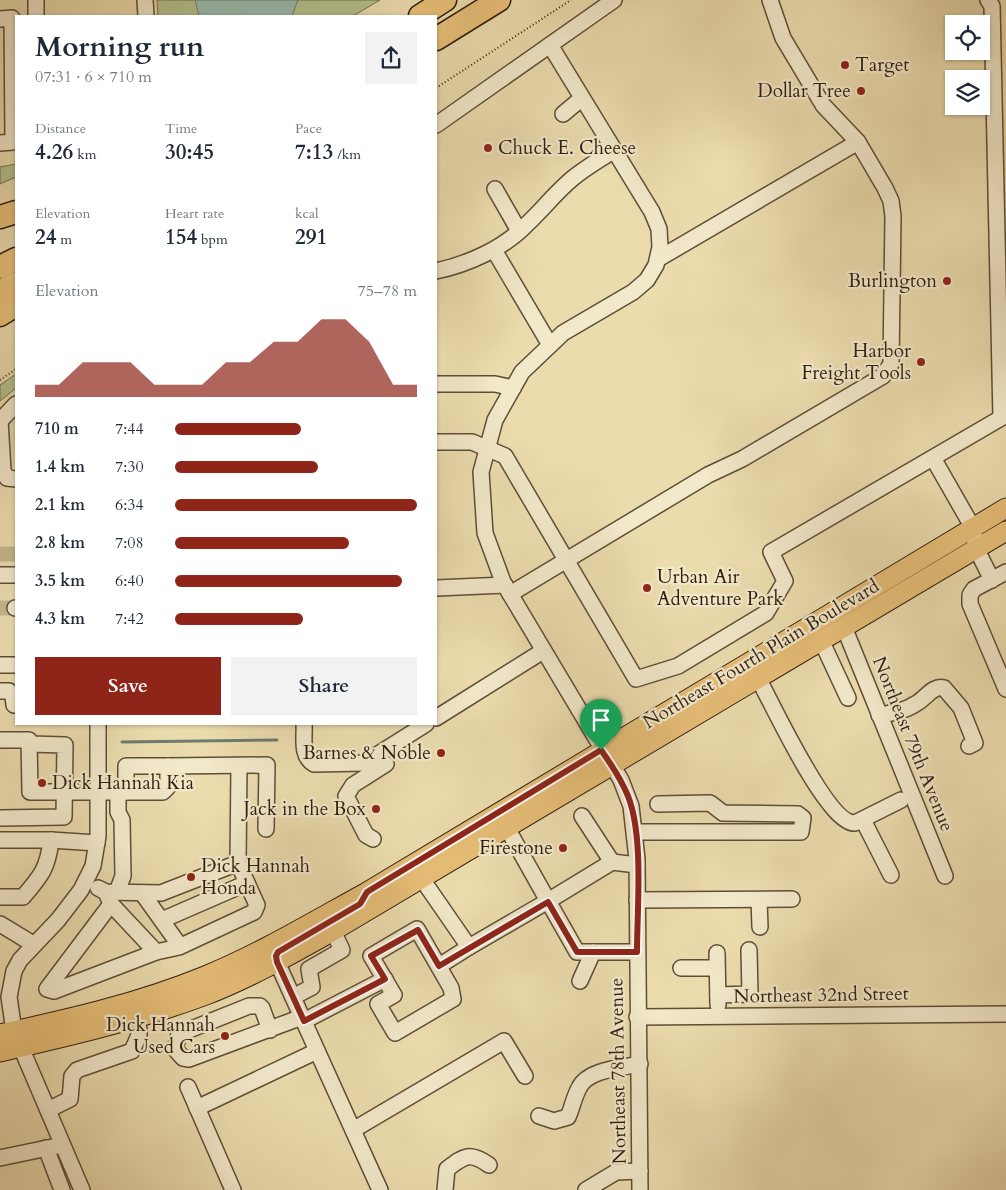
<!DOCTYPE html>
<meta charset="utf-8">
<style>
body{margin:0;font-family:Cardo,serif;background:#f2f2f3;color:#1f2937;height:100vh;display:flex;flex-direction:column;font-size:19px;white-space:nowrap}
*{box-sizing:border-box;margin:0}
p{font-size:16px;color:#747a83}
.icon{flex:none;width:28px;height:28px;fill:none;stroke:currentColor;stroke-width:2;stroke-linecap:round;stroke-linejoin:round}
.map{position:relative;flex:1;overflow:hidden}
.sheet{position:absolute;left:15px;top:15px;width:422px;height:710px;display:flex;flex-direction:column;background:#fff;border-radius:0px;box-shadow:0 1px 4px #0004}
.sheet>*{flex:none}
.buttons{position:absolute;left:945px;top:15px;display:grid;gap:10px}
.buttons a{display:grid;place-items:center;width:45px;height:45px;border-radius:0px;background:#fff;box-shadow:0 1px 4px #0004;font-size:25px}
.pin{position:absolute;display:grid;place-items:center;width:42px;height:42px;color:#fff;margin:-51px -21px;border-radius:50% 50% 50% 0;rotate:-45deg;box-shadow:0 0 5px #0007}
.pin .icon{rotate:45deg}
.round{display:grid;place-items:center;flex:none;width:52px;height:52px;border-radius:0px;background:#f2f2f3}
.headline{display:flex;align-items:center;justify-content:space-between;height:85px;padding:0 20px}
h1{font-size:28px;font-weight:700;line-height:38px}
.metrics{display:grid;grid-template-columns:repeat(3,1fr);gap:8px;height:85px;padding:5px 20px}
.metrics div{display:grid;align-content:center}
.metrics b{font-size:21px;font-weight:700}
.metrics small{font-size:14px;font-weight:400}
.metrics p{font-size:14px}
.chart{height:140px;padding:10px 20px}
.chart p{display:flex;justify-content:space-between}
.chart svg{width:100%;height:90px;margin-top:5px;fill:#8f2418;opacity:.7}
.primary-button{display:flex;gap:10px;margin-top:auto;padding:10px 20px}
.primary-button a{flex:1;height:58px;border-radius:0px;background:#8f2418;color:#fff;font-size:20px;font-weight:700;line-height:58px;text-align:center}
.primary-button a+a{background:#f2f2f3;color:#1f2937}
ul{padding:0 20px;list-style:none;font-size:16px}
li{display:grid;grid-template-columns:80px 60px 1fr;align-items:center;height:38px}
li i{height:12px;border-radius:6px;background:#8f2418}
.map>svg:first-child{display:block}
</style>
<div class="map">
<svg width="1006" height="1190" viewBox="0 0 1006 1190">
<rect width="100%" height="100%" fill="#ebdcae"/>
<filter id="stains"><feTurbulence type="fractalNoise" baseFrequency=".004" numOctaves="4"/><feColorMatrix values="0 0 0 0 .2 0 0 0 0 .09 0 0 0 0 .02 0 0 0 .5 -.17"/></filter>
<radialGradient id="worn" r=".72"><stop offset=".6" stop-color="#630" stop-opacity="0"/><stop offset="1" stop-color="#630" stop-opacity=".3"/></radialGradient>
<!-- green -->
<g fill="#b3c28e" stroke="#71704e">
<polygon points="157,0 380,0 353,16 158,16"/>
<polygon points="16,164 16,177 0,184 0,167"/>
<polygon points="16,374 16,388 0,401 0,385"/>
</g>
<!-- water -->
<polygon fill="#99bbaf" stroke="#6f7c6f" points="195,0 298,0 292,16 199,16"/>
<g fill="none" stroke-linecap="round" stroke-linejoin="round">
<!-- stream -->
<polyline stroke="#6f7c6f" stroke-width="3" points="122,742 277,740"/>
<!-- minor-tunnel -->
<g stroke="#c5b68e" stroke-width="15" stroke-dasharray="15 8" stroke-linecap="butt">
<polyline points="0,554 16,554"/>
<polyline points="0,608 15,608"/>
</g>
<!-- minor casing -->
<g stroke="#5e4e37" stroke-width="18">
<g id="minor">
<polyline points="36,0 36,16"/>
<polyline points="145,0 146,16"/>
<polyline points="0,19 12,18 13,142 0,143"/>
<polyline points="550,45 652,212 659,229 660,247 656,265 647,280 633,292 563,333 522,372 495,420 481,472 485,533 503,582 621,780 631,806 637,859 640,1190"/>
<polyline points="563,114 582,98"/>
<polyline points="436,125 614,0"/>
<polyline points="495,189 519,231"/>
<polyline points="494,250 550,345"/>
<polyline points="658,259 858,142"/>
<path d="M436 271C469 264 504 248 527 224 543 209 556 192 573 178 585 168 601 159 614 150"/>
<polyline points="436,384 495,384 513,388"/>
<polyline points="0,420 3,471 7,478 16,479"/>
<polyline points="0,421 16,404"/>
<polyline points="436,442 472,442 505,456 636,679 678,666 766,613 785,581 771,552 1001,418 992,6 988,0"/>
<polyline points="933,458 973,528 976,548 992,580"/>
<polyline points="1006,572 974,589 970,595 970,604 1006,689"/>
<polyline points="0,575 16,575"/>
<polyline points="436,588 505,585"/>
<polyline points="510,594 708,475 742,459 883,376 891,364 893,216 891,201 885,188 858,142 823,105 783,38 770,0"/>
<polyline points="15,608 16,608"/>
<polyline points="844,627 945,876"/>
<polyline points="821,640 848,698"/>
<polyline points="0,665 16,665"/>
<path d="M758 678C772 703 827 824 855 823L901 800"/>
<polyline points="0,691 9,691 13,696 14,705"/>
<path d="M879 715C893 713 905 711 917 703 926 698 933 685 944 688L961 708 975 743 969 746"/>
<polyline points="436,718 543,651"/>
<path d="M304 724C305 737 300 756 314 764L364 763 426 724"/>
<polyline points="0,740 29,740 30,792 163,792 168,787 168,766 267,765 266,829"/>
<polyline points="126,792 126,766 168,766"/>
<polyline points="582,816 612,862"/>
<polyline points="0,818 64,817 65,745 29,744"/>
<polyline points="863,820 891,875"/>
<polyline points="636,832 801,832 803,818 798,814 723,813 710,803 658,804"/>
<polyline points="373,839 366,835 346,796 353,785 386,764"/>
<polyline points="0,840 51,840 97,843"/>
<polyline points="637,865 612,862 548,901 577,952 637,952"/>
<polyline points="422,879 469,947 548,901 507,828"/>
<polyline points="98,888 106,892 161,893 238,863 239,766"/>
<polyline points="106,892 111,904 47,989 54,991 156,952 179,947 254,912 257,905 238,863"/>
<polyline points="117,892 123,876 122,820 118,812 118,792"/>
<polyline points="142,893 180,946"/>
<path d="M0 897H23C41 876 48 868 51 840"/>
<polyline points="637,900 792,899"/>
<polyline points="759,900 760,927"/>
<polyline points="111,904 156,952"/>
<polyline points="162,920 247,883"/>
<polyline points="0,924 33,944"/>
<polygon points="417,929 451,988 453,999 395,1033 378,1004 394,995 371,956"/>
<polyline points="717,953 718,1005"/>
<polyline points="277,962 380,1190"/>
<polyline points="439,966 469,947"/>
<polyline points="681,968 717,968"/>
<polyline points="580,981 593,952"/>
<polyline points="718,995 750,994 749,950"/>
<polyline points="293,997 312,987 309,969 342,950 333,931"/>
<polyline points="637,1017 1006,1014"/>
<polyline points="304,1021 385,979"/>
<polyline points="270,1030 262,1008 260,1006 249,1006 179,1034 175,1049 183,1058 189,1059 302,1017"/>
<polyline points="188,1087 233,1190"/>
<polyline points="197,1108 317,1051"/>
<polyline points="48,1110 70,1099 72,1076 77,1070 132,1051 139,1035 138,1018"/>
<path d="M539 1116 554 1121 568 1117C572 1108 574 1097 579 1088 588 1069 622 1068 640 1064"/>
<polyline points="353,1130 504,1041 525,1076"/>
<polyline points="46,1148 62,1190"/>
<polyline points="0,1158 62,1145"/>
<polyline points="82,1190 14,1031 9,997 14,971 20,960 58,920 81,890 93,866 98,836 98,724"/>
<path d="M445 1190 447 1169C464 1156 470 1151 489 1165"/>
<polyline points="586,1190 616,1172 640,1171"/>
</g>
</g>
<!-- major casing -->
<g stroke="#2f1e0f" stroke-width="21">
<g id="major">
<path d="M0 1034C69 1019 139 1003 205 976 261 953 314 921 367 892L1006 508"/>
<path d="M0 1052C70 1036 139 1020 206 995 250 978 292 954 333 931L1006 531"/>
</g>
</g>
<!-- highway casing -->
<g stroke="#2f1e0f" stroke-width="25">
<g id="highway">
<polyline points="420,16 445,0"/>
<polyline points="436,39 499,0"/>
<polyline points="0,217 16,212"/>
<polyline points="0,267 16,259"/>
<polyline points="0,291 16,283"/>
<polyline points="0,315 16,305"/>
</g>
</g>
<!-- path -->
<g stroke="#2f1e0f" stroke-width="2" stroke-dasharray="1 2.5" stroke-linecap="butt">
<polyline points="436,88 571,0"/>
<polyline points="0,380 16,369"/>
</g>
<!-- minor -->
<use href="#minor" stroke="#f2e8ca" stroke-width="15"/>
<!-- major -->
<use href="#major" stroke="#e6be77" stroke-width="19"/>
<!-- highway -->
<use href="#highway" stroke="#e6be77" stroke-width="22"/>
</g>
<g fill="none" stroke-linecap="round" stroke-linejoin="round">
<!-- route casing -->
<g stroke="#fff" stroke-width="10">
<path id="route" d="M601 750C611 764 621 779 628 796 644 837 637 908 637 952H577L548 902 439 966 418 930 371 956 385 979 304 1021 277 962 276 956 278 952 360 904 367 892Z"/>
</g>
<!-- route -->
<use href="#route" stroke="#8f2418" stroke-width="6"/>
</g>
<!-- markers -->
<g fill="#8f2418" stroke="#f2e8ca" stroke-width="2">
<circle cx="845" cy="65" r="5"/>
<circle cx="861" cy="91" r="5"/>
<circle cx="488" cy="148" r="5"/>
<circle cx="947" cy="281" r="5"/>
<circle cx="921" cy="362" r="5"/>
<circle cx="647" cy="588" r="5"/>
<circle cx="441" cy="753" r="5"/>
<circle cx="42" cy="783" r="5"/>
<circle cx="376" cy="809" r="5"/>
<circle cx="563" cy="848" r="5"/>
<circle cx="191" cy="877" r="5"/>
<circle cx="225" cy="1036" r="5"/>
</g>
<g text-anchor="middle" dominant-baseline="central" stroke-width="4.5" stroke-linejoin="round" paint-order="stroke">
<!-- poi labels -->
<g font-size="19" fill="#2f1e0f" stroke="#f2e8ca" text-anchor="end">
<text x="855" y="65" text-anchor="start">Target</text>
<text x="851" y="91">Dollar Tree</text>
<text x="498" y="148" text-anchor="start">Chuck E. Cheese</text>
<text x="937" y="281">Burlington</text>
<text x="911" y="351">Harbor<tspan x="911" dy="22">Freight Tools</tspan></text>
<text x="657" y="577" text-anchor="start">Urban Air<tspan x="657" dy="22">Adventure Park</tspan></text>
<text x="431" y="753">Barnes &amp; Noble</text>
<text x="52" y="783" text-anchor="start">Dick Hannah Kia</text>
<text x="366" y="809">Jack in the Box</text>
<text x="553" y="848">Firestone</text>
<text x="201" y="866" text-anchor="start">Dick Hannah<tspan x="201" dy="22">Honda</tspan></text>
<text x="215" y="1025">Dick Hannah<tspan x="215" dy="22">Used Cars</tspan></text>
</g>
<!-- street labels -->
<g font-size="19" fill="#2f1e0f" stroke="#f2e8ca">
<text transform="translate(761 654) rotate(-31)">Northeast Fourth Plain Boulevard</text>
<text transform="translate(913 744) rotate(68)">Northeast 79th Avenue</text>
<text transform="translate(821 995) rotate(-1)">Northeast 32nd Street</text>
<text transform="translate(618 1071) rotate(-91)">Northeast 78th Avenue</text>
</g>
</g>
<rect width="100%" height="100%" filter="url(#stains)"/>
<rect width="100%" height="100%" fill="url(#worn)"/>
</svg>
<div class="buttons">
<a><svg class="icon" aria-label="locate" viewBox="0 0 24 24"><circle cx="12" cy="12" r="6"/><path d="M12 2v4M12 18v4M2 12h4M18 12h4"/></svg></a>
<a><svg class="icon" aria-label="layers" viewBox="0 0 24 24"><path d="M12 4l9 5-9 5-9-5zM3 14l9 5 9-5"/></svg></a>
</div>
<div class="pin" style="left:601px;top:750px;background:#1e9e55"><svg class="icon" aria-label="arrive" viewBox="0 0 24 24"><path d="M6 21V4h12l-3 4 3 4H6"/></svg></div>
<section class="sheet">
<div class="headline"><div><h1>Morning run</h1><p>07:31 · 6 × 710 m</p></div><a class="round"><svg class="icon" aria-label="share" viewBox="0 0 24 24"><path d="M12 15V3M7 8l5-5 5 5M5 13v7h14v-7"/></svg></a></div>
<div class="metrics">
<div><p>Distance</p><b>4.26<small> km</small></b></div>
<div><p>Time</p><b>30:45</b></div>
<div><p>Pace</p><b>7:13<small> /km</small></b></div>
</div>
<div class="metrics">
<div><p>Elevation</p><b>24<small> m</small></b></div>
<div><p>Heart rate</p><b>154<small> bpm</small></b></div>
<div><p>kcal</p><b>291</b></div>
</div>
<div class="chart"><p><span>Elevation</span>75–78 m</p>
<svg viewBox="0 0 160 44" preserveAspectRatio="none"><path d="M0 44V38L10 38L20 27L30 27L40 27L50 38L60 38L70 38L80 27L90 27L100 17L110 17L120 6L130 6L140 17L150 38L160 38V44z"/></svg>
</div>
<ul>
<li><b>710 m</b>7:44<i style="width:52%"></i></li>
<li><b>1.4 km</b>7:30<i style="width:59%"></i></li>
<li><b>2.1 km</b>6:34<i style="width:100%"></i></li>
<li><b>2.8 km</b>7:08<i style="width:72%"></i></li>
<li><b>3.5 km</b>6:40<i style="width:94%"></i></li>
<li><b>4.3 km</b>7:42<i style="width:53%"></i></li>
</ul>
<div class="primary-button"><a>Save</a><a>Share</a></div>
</section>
</div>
